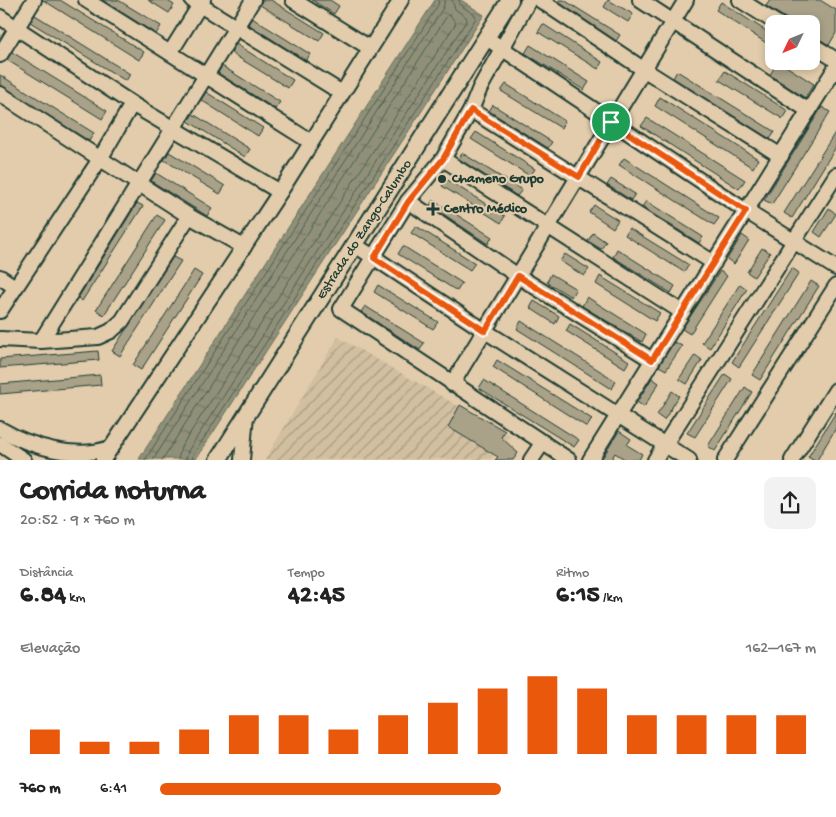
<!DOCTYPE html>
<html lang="pt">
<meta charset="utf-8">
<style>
body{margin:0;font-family:"Gochi Hand",sans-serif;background:#f2f2f2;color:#222;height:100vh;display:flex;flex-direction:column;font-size:19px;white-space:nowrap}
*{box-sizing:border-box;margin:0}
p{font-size:16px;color:#767676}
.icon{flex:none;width:28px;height:28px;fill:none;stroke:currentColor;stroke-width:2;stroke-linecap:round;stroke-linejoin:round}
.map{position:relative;height:460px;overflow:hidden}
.side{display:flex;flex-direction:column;background:#fff;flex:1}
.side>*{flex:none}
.needle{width:32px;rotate:227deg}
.fabs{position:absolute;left:765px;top:15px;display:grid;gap:10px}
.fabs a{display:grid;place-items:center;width:55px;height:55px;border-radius:10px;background:#fff;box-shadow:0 2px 8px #0003;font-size:25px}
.pin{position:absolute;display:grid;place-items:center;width:42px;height:42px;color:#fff;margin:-21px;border:2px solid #fff;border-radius:50%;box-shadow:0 1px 5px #0007}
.round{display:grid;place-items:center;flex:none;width:52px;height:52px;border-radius:10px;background:#f2f2f2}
.head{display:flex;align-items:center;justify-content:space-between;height:85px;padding:0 20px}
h1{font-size:28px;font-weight:800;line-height:38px}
.metrics{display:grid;grid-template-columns:repeat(3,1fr);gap:8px;height:85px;padding:5px 20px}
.metrics div{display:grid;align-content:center}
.metrics b{font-size:25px;font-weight:800}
.metrics small{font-size:14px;font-weight:400}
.metrics p{font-size:14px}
.chart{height:140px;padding:10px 20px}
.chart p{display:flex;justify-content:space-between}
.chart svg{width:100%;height:90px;margin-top:5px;stroke:#ea580c;stroke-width:6}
ul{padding:0 20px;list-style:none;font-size:16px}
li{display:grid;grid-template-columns:80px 60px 1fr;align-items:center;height:38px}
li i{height:12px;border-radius:6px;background:#ea580c}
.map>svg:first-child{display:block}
</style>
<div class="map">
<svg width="836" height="460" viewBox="0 0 836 460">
<defs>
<pattern id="industrial-furrows" width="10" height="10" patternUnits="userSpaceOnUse" patternTransform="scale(1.25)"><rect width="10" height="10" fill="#d1bfa0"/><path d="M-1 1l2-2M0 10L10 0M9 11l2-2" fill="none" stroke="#a99c83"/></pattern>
<pattern id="water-ripples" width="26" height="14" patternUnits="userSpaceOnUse" patternTransform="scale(1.25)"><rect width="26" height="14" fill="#909079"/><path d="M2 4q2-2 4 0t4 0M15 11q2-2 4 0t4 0" fill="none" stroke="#757764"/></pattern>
</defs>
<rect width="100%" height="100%" fill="#e2ccab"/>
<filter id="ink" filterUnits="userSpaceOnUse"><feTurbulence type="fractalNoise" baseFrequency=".02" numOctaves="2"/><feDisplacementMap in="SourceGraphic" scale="10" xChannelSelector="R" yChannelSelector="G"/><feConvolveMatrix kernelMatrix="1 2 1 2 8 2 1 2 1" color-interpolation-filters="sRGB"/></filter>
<g filter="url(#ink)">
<!-- industrial -->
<polygon fill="url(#industrial-furrows)" points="338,337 510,436 490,459 265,460"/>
<!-- water -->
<polygon fill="url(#water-ripples)" stroke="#636f5d" points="435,0 461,0 484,15 196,459 139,459"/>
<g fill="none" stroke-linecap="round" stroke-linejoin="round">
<!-- shore -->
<g stroke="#4c5e50" stroke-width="1">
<polyline points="145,460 438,5 439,0"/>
<polyline points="153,460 443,8 445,0"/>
<polyline points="162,460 447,16 450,15 456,23 181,447 178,460"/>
<polyline points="186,460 188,451 467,20 466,17 455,9 452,0"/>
<polyline points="192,460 193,455 476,18 475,15 460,5 459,0"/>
</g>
</g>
<!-- building -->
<g fill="#a9a188" stroke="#1f3d34">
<polygon points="43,0 60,0 144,52 139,60"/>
<polygon points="102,0 118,0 161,26 156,34"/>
<polygon points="148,0 166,0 174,5 169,13"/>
<polygon points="262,0 271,0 324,33 319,41 260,5"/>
<polygon points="312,0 330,0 339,6 334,14"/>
<polygon points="559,0 564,0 620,35 616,41 558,2"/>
<polygon points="608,0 633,14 628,22 604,7"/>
<polygon points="770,0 820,0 836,10 836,33 829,45 811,34 811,24 795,24 766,6"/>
<polygon points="721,2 774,36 774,48 716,10"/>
<polygon points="35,15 130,74 126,81 30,22"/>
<polygon points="252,18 310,54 306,61 248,24"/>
<polygon points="543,24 602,62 598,69 538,32"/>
<polygon points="236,44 293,80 288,88 231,53"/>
<polygon points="530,45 589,82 584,90 525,53"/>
<polygon points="12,52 107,111 102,119 7,60"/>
<polygon points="778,61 814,84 805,98 770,75"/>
<polygon points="222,66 280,102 275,109 218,73"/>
<polygon points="677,71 775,132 770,139 673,78"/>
<polygon points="725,71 788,111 783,119 719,80"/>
<polygon points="0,75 94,133 89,141 0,85"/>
<polygon points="506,84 565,121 561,128 501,91"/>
<polygon points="206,92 263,128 258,136 201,100"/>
<polygon points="660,97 758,159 753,168 655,106"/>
<polygon points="493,105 552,142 548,148 489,111"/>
<polygon points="822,107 830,112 772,204 764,200"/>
<polygon points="193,114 250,149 245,157 188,121"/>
<polygon points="647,118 745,180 739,189 641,126"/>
<polygon points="836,131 836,147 792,218 784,213"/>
<polygon points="476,132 535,169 530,176 471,139"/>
<polygon points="169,152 225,186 220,194 164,160"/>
<polygon points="462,153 522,190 517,196 459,159"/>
<polygon points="624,158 719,218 714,225 619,165"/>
<polygon points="156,173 212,208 207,216 151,181"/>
<polygon points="446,179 505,216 501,223 442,186"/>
<polygon points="611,179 635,194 631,200 607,185"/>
<polygon points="433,200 492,237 488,244 430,205"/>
<polygon points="646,201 703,237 699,243 642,207"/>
<polygon points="137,203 143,206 82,301 78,298"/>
<polygon points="594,205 618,220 613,228 589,212"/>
<polygon points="829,208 836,214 821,237 814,232"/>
<polygon points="157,215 165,220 104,315 96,310"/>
<polygon points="416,226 475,263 470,270 411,233"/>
<polygon points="629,228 689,265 684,272 625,235"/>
<polygon points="593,233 606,242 601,249 588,241"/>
<polygon points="742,235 749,240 734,264 727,259"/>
<polygon points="403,246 462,283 457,291 398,254"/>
<polygon points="762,248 770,253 754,277 747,272"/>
<polygon points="617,249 675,286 671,293 613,257"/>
<polygon points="565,254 589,269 584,276 560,261"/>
<polygon points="173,257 181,261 120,356 112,351"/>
<polygon points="792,268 799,273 739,367 732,362"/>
<polygon points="194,270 202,275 141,370 133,365"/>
<polygon points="720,271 727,276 690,334 682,329"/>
<polygon points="551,274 576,289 571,297 547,282"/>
<polygon points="600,276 660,313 655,321 596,284"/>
<polygon points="811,281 819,286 760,380 752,375"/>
<polygon points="740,284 747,289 710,348 702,343"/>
<polygon points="378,285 438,322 433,329 374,292"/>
<polygon points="587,297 646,334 642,342 582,306"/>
<polygon points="534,301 559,316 555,324 530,308"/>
<polygon points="365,306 424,343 420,350 361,312"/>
<polygon points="521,321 616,381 612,389 517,329"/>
<polygon points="570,324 629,361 625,368 566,331"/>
<polygon points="674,342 682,346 666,370 659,366"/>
<polygon points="98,351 99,360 0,368 0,359"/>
<polygon points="695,355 702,360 687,384 679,379"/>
<polygon points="497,360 592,419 587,427 493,367"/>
<polygon points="725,374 732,379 695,437 687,433"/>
<polygon points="100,375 101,385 0,394 0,384"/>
<polygon points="652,378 659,383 644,407 637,402"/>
<polygon points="484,380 579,440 574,447 479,388"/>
<polygon points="745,387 752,392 715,451 708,446"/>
<polygon points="672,391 679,396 664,420 657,415"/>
<polygon points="460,405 505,431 501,437 518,453 513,460 495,460 498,457 448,427"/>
<polygon points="836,412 836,428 817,460 813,460 808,457"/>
<polygon points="619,431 631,439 627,445 642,454 639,460 626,460 615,453 611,460 601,460"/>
</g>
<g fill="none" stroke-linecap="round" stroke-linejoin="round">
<!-- minor casing -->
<g stroke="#1f3d34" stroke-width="18">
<g id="minor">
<polyline points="86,0 311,142"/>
<polyline points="192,0 342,93"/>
<polyline points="293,0 370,48"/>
<polyline points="529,0 480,88 471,110 443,159 408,201 341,309 569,460"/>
<polyline points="540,0 643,69 781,156"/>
<polyline points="640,0 809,111"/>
<polyline points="740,0 778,24"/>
<polyline points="0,17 137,107 280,192"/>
<polyline points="494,43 746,211 836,268"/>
<polyline points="811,44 836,60"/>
<polyline points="170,53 203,0"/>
<polyline points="0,55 34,0"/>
<polyline points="0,94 189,216 244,247"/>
<polyline points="471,110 714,263"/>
<polyline points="443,159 682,312"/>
<polyline points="408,201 518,276 652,360"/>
<polyline points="355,245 485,331 689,460"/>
<polyline points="0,277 15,287"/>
<polyline points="0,311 100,159 132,104"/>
<polyline points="0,339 41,341 98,337 111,331 122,321 189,216"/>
<polyline points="41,341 253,0"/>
<polyline points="452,384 686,0"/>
<path d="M0 429C31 447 76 460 110 448"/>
<polyline points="0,444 24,460"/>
<polyline points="103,460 280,192 401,0"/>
<polyline points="242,460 246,415"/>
<polyline points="531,460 543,442"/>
<polyline points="590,460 836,67"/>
<polyline points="655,460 836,175"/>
<polyline points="725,460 836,286"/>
<polyline points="792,460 836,390"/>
</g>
</g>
<!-- major casing -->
<g stroke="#1f3d34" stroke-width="20">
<polyline id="major" points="218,460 510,0"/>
</g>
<!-- minor -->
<use href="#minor" stroke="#e2ccab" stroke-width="14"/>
<!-- major -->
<use href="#major" stroke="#e2ccab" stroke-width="16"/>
</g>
</g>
<g fill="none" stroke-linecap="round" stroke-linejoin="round" filter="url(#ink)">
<!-- route casing -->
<g stroke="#fff" stroke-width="10">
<polygon id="route" points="471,110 579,177 611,122 746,211 652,360 518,276 485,331 374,258 408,202 443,159"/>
</g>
<!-- route -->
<use href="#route" stroke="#ea580c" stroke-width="6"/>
</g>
<!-- markers -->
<g fill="#1f3d34" stroke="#e2ccab" stroke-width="2">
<circle cx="442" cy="179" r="5"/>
<path d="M430.5 201.5h5v5h5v5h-5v5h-5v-5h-5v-5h5z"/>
</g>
<g text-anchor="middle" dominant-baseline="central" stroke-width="4" stroke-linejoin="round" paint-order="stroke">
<!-- poi labels -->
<g font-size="14" font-weight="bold" fill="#1f3d34" stroke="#e2ccab" text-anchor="start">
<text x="452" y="179">Chameno Grupo</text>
<text x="444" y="209">Centro Médico</text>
</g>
<!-- street labels -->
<g font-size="14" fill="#1f3d34" stroke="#e2ccab">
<text transform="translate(365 230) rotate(-57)">Estrada do Zango-Calumbo</text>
</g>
</g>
</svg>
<div class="fabs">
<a><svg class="needle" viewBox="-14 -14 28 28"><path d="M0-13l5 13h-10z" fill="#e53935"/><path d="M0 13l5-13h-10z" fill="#767676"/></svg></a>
</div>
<div class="pin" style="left:611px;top:122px;background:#1e9e55"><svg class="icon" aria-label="arrive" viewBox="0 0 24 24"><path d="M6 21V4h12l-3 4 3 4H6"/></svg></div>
</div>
<section class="side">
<div class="head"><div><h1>Corrida noturna</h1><p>20:52 · 9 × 760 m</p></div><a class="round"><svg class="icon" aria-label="share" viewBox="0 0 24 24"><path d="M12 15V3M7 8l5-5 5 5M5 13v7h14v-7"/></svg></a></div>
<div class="metrics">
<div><p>Distância</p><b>6.84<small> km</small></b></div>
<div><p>Tempo</p><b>42:45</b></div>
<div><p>Ritmo</p><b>6:15<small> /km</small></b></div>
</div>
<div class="chart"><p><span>Elevação</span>162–167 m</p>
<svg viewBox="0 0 160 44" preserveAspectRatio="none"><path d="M5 44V32M15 44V38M25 44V38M35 44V32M45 44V25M55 44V25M65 44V32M75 44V25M85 44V19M95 44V12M105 44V6M115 44V12M125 44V25M135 44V25M145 44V25M155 44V25"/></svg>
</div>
<ul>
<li><b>760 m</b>6:41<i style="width:52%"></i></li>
</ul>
</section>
